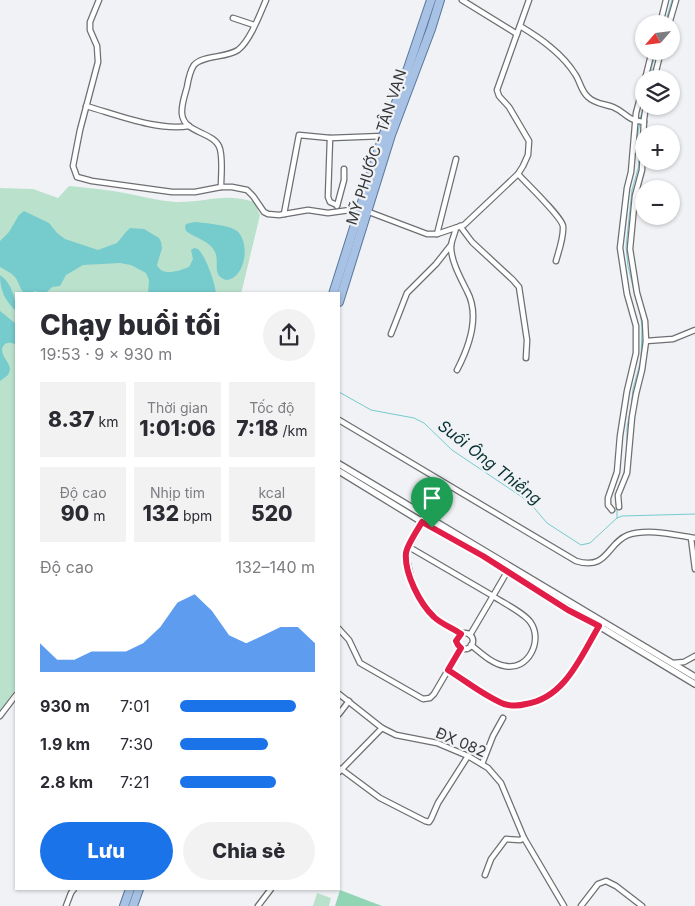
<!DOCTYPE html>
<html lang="vi">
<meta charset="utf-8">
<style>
body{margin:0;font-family:Inter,sans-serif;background:#f2f2f3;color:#2b2b33;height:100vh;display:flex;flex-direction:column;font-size:19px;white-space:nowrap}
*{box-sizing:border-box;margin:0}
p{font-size:16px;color:#7c7c81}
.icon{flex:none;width:28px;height:28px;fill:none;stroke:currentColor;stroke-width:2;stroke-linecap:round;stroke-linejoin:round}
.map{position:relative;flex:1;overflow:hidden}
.side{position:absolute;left:15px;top:292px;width:325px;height:598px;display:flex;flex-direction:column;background:#fff;border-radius:0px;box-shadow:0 1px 4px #0004}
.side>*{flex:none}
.needle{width:32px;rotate:242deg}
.fabs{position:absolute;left:635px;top:15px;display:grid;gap:10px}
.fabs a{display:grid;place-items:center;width:45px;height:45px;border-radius:50%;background:#fff;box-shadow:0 1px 4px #0004;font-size:25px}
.pin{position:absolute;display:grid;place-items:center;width:42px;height:42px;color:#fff;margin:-51px -21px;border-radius:50% 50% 50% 0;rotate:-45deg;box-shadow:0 0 5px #0007}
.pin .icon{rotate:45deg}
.round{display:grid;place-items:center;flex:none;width:52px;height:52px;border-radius:26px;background:#f2f2f3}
.headline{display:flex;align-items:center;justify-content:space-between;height:85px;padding:0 25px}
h1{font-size:28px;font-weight:800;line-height:38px}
.metrics{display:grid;grid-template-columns:repeat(3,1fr);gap:8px;height:85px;padding:5px 25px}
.metrics div{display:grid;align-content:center;border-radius:0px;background:#f2f2f3;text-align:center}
.metrics b{font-size:21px;font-weight:800}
.metrics small{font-size:14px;font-weight:400}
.metrics p{font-size:14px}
.chart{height:140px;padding:10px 25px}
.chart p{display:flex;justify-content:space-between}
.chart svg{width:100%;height:90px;margin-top:5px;fill:#1a73e8;opacity:.7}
.button{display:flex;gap:10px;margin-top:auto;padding:10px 25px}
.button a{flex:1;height:58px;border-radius:30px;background:#1a73e8;color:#fff;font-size:20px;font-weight:800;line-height:58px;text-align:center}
.button a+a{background:#f2f2f3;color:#2b2b33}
ul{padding:0 25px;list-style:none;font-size:16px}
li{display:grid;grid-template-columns:80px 60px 1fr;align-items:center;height:38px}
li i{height:12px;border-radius:6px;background:#1a73e8}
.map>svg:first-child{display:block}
</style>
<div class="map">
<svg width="695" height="906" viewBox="0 0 695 906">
<rect width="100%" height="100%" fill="#f0f2f5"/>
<!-- green -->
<g fill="#b9e1cc">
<path d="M69 186C89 188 110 190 130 194 145 197 160 201 175 202 206 203 223 192 254 202L260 215 241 294H16V689L0 710V188L33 189 58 198Z"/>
<polygon points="317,893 331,898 329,906 313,906"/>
</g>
<!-- forest -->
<polygon fill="#91d5b4" points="340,890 382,906 335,906"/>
<!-- water -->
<g fill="#76cbcd">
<path d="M24 211 49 223 57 233 65 239 98 250 117 243 126 232 130 228 144 229 159 238 161 242 162 248 157 265C162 277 179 271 189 267L193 259 191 250 194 248 198 249C206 257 215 282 216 294H148L149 280 146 273 131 265 120 263 83 265 66 275 60 286 52 287 45 294 35 291C19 300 22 284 14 276 10 272 5 270 0 267V241L9 232 19 215Z"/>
<path d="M195 222C205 223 230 225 237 231 251 243 245 279 226 280 211 275 220 264 215 252 210 241 195 238 186 231L185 227 186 224Z"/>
<path d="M0 275C11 282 16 299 16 311 5 301 0 290 0 275Z"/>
<path d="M0 311 16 324V345C10 341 4 342 2 349 2 358 10 362 10 370L8 375 0 381Z"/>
</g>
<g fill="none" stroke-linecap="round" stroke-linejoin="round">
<!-- stream -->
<g stroke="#76cbcd" stroke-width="1">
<polyline points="665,24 672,0"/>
<polyline points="651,79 652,65 657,51"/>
<polyline points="640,119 644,105"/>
<polyline points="636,299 628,266 626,247 632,190 639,165 639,144 637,137 640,123"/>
<polyline points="339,392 371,410 414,418 424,423 452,450 522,497 530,503 547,523 581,545 590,543 617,518 622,516 695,514"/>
<polyline points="627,446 627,427 631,408 633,389 641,360 642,327 640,310"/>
<polyline points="623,478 625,468"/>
<polyline points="617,506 617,518"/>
</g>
<!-- minor casing -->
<g stroke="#6e6f72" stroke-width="7">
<g id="minor">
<polyline points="99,0 90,22 90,30 97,46 98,62 80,130 73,166 77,177 92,181 172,192 195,192 221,187 232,187 247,190 253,196 264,212 268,214 279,215 308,210 328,213 350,210 359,212"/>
<polyline points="462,0 517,34"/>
<polyline points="233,18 254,25"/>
<polyline points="660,24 666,0"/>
<polyline points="669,24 676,0"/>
<path d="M520 26C540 38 562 53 575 74 580 81 581 91 588 97 595 104 605 104 613 107 627 113 624 119 644 122"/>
<polyline points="645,79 652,51"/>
<polyline points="654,79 661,51"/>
<path d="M86 106C118 115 157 131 189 126"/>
<polyline points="646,106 644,119 642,170 635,196 630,249 637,293 645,321 646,341 673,339 695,330"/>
<polyline points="330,138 328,197 330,202 337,205"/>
<path d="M518 174C526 183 561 216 563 226 564 237 559 250 556 261"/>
<path d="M221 187C221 175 223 161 220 149 215 131 184 134 182 114 181 105 185 95 187 87 188 81 190 71 194 65 203 55 226 58 238 50 250 41 260 14 266 0"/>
<polyline points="337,206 344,180 344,169"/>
<polyline points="369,212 427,234 437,234 464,225 518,174 523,166 528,155 529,141 509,107 499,96 497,90 529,0"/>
<polyline points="284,214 299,135 330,138 383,136"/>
<polyline points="460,226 472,242 513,280 519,287 527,340 526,358"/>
<path d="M456 228C455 234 451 241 451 247 451 261 461 279 467 291 480 315 469 347 457 370"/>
<polyline points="437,234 456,159"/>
<polyline points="391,334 407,293 436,264 451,245"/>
<path d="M339 420 576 561C608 571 607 543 628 535 648 528 675 535 695 538"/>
<polyline points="619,507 618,495 627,473 632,417 636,394 642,370 646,341"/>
<polyline points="612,510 608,505 608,498 617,472 620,436 627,391 636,353 636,326 627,294 620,248 627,188 631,172 636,113 644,83"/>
<path d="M423 522 406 552C409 575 417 605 437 619 444 625 453 629 461 633"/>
<polyline points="691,538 695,569"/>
<polyline points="409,547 493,596 507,572"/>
<polyline points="339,629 349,640 360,663 423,699 430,698 434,694 461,648"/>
<circle cx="465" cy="641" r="8"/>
<path d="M470 635 493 596C503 603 525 613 531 623 543 641 528 671 505 666 492 664 481 653 471 645"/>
<polyline points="673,663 684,662 695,656"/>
<path d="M448 670C466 681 484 696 504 703 511 706 519 706 526 704 565 698 581 656 599 626"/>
<polyline points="339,694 382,728 396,735 437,743 468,756 488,768 501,783 524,838 564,906"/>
<polyline points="339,714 349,701"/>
<polyline points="0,716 16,695"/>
<polyline points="482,764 493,736 503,718"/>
<polyline points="341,769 380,798 425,821 429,822 431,819 438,803 468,756"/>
<polyline points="339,772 382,728"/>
<polyline points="485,875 491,859 506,839 520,840 524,838"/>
<polyline points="66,906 71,893 74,889"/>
<polyline points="258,906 271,889"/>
<polyline points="581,906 598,884 606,881 616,886 642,906"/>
</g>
</g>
<!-- tertiary casing -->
<g stroke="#6e6f72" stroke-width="8">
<g id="tertiary">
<polyline points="339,464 695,677"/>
<polyline points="339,471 432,528 483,556 568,610 599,626 695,684"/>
</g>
</g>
<!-- primary casing -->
<g stroke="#5a779c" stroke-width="10">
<g id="primary">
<polyline points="333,294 383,136 399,95 431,0"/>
<polyline points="339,302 391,135 431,29 440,0"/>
<polyline points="124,906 130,889"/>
<polyline points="133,906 139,889"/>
</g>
</g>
<!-- minor -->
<use href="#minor" stroke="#fff" stroke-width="4.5"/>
<!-- tertiary -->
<use href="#tertiary" stroke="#fff" stroke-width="5.5"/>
<!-- primary -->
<use href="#primary" stroke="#a7c2e4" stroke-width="8"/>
</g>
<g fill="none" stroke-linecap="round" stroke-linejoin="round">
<!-- route casing -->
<g stroke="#fff" stroke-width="10">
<path id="route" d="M422 522 483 556 568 610 599 626C581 656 565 698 526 704 519 706 511 706 504 704 484 696 466 681 448 670L461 648 458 645 456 641 461 634C453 628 441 624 434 617 420 604 404 573 406 553 407 545 418 529 422 522Z"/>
</g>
<!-- route -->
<use href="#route" stroke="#e11d48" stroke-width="6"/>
</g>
<g text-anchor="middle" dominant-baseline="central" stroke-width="4.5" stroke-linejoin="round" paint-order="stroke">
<!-- street labels -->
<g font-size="15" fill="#363738" stroke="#f0f2f5">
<text transform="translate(376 147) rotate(-72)">MỸ PHƯỚC - TÂN VẠN</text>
<text transform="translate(461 742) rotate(23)">ĐX 082</text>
</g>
<!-- water labels -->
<g font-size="16" font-style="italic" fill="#043031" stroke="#f0f2f5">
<text transform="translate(490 462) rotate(38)">Suối Ông Thiềng</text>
</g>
</g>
</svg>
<div class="fabs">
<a><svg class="needle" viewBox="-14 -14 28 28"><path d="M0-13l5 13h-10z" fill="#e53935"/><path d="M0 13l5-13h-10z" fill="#7c7c81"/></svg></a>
<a><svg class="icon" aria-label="layers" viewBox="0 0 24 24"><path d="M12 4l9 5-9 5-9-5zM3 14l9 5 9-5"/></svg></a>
<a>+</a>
<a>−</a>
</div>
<div class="pin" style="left:432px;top:528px;background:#1e9e55"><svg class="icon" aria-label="arrive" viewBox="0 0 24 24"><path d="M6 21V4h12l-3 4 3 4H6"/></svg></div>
<section class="side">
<div class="headline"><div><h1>Chạy buổi tối</h1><p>19:53 · 9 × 930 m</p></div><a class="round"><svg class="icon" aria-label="share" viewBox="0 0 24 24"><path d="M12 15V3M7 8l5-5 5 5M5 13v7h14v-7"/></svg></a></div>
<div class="metrics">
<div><b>8.37<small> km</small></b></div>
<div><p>Thời gian</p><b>1:01:06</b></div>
<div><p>Tốc độ</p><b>7:18<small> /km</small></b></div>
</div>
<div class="metrics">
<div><p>Độ cao</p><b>90<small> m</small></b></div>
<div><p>Nhịp tim</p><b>132<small> bpm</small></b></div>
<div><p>kcal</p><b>520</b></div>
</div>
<div class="chart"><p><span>Độ cao</span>132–140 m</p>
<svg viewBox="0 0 160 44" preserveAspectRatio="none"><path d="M0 44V30L10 38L20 38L30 34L40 34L50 34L60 30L70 22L80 10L90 6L100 14L110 26L120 30L130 26L140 22L150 22L160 30V44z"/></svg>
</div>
<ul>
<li><b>930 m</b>7:01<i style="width:86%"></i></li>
<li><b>1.9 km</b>7:30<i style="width:65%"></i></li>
<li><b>2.8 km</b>7:21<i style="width:71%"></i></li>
</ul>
<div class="button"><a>Lưu</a><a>Chia sẻ</a></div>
</section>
</div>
